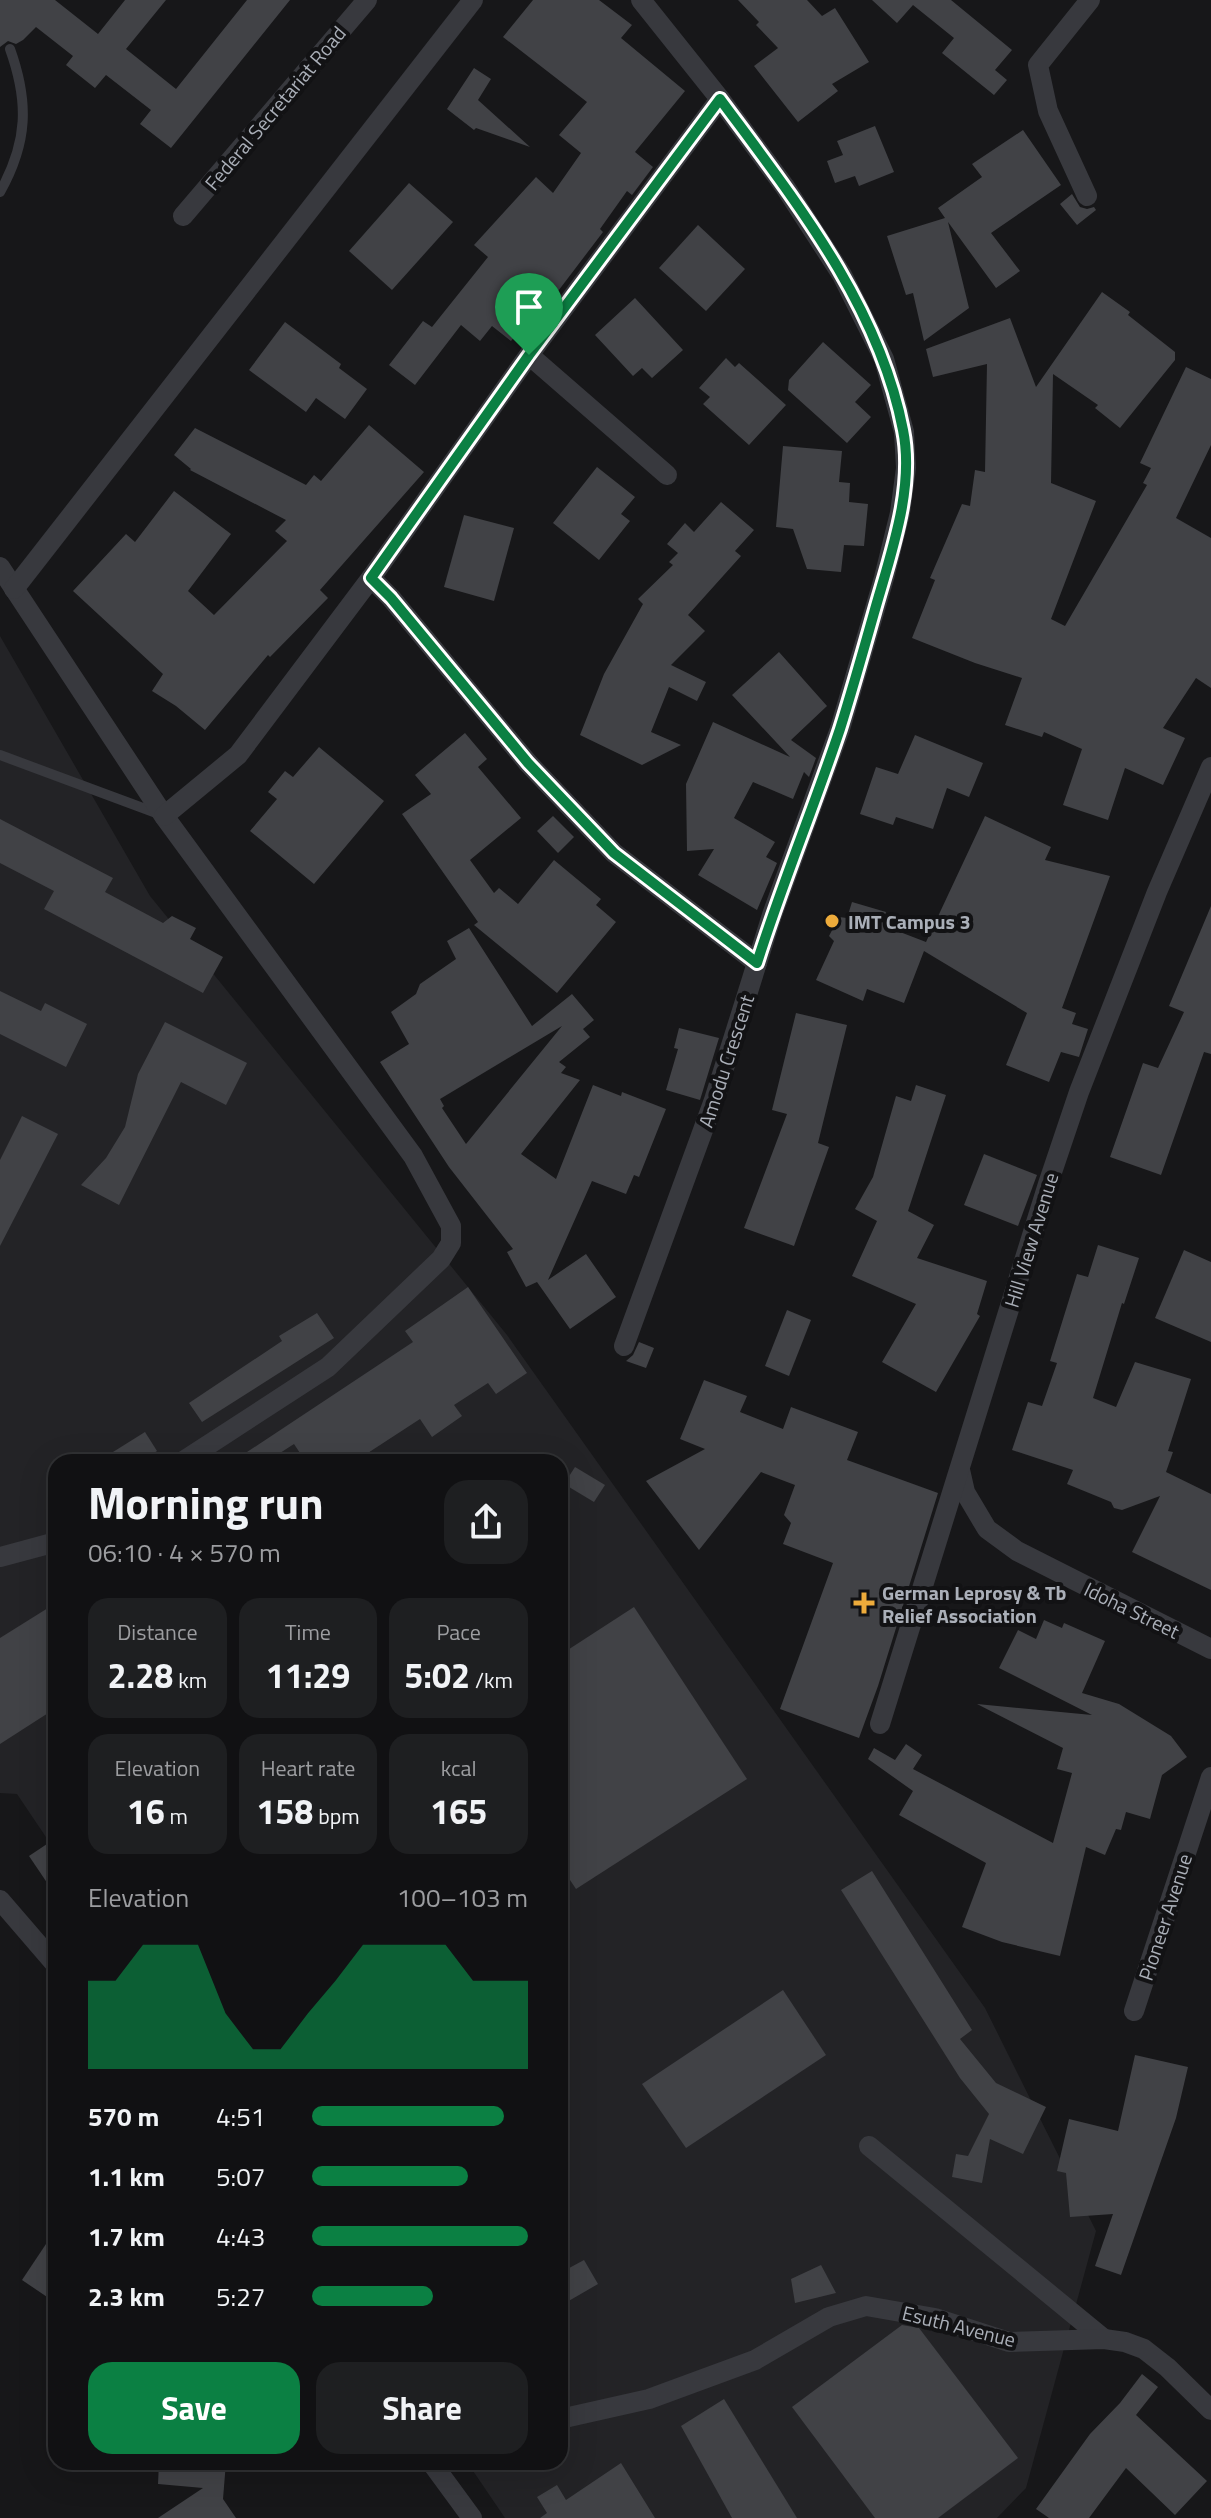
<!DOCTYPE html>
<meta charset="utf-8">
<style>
body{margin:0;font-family:"Titillium Web",sans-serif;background:#1e1f21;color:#f1f3f6;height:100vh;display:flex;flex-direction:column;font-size:30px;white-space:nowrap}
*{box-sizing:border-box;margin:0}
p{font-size:26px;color:#9c9da0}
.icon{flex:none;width:44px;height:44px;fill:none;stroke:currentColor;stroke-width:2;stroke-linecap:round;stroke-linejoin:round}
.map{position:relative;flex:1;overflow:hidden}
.panel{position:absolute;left:48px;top:1454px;width:520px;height:1016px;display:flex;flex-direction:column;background:#111113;border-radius:24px;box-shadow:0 8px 32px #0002,0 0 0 2px #303133}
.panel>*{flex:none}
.pin{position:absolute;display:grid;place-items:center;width:68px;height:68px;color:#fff;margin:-82px -34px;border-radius:50% 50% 50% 0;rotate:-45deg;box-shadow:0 0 8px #0007}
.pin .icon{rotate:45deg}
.round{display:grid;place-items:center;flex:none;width:84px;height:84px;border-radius:24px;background:#1e1f21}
.summary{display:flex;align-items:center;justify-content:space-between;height:136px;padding:0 40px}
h1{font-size:44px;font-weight:700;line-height:60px}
.stats{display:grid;grid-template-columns:repeat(3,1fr);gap:12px;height:136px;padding:8px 40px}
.stats div{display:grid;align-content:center;border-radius:20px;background:#1e1f21;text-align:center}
.stats b{font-size:34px;font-weight:700}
.stats small{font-size:22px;font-weight:400}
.stats p{font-size:22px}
.chart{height:224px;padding:16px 40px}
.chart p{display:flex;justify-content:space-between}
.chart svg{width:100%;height:144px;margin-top:8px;fill:#0b8043;opacity:.7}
.primary-button{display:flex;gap:16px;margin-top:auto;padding:16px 40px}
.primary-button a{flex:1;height:92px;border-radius:24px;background:#0b8043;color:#fff;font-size:32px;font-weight:700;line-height:92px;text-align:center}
.primary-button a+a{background:#1e1f21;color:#f1f3f6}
ul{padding:0 40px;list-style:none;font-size:26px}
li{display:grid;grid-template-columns:128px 96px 1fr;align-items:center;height:60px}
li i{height:20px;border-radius:10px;background:#0b8043}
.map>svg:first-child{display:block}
</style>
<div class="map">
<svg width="1211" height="2518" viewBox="0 0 1211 2518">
<rect width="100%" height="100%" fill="#171719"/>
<!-- built -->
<polygon fill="#232326" points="0,636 150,896 507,1335 985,2008 1096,2231 1026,2488 997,2518 505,2518 467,2462 560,2462 560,1462 56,1462 56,1852 17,1794 0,1793"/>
<!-- building -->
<g fill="#414246" fill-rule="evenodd">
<polygon points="0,0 55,0 98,34 125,0 166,0 126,49 176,89 247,0 290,0 171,148 140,124 151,110 106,75 95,88 66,65 73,56 36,27 23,40 16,44 8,41 0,47"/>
<polygon points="533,0 599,0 632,25 621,38 685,91 635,152 653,167 632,195 627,191 600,229 603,232 546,307 542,303 511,341 492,326 480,341 461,325 415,385 389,365 423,321 432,327 488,257 474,245 536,177 553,193 581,153 559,135 587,102 503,37"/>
<polygon points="738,0 807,0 822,16 835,8 869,62 832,84 838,91 798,122 754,66 778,48 756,25 759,22"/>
<polygon points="872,0 951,0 1012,50 995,70 1007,80 994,95 942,53 954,38 913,5 897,23"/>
<polygon points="474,68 491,79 478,100 530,147 476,128 474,130 447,109"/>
<polygon points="875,126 894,172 859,186 855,176 835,183 827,161 843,155 837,141"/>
<polygon points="1023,130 1061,185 991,233 1020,271 996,288 948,222 969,308 924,341 913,293 906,295 887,236 945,218 938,208 982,177 972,164"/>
<polygon points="409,183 453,222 392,290 349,251"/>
<polygon points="1072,194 1080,207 1087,209 1094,207 1096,210 1077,225 1060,204"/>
<polygon points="698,225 745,269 706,311 659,268"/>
<polygon points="1102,292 1130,312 1128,315 1175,352 1175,360 1120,428 1095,408 1098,405 1053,374 1051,483 1096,501 1051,619 1065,626 1147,485 1143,483 1151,468 1140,463 1186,367 1211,379 1211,445 1176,518 1211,538 1211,688 1196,678 1163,728 1185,738 1163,785 1125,768 1108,820 1063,805 1082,749 1044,732 1042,737 1005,725 1022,678 975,663 912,638 935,580 930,578 962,504 970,506 975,470 985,472 987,364 933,377 926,349 1010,318 1036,387"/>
<polygon points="635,298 683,350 652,378 642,368 633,376 595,335"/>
<polygon points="285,322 341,364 339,368 367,389 345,419 316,398 306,412 249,370"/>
<polygon points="823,342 871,385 855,402 871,417 847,443 788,390 789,380"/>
<polygon points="726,358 735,367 739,363 786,405 749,445 703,404 710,397 699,388"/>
<polygon points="369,425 424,472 320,590 328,598 270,657 268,655 205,730 176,706 152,691 163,674 73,591 126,534 135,542 174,491 231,534 188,591 214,615 287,541 275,531 286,520 190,470 191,469 174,455 195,428 306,485 314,475 321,481"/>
<polygon points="783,446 842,451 839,482 850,483 849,502 868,504 864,546 844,545 841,572 807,569 793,529 776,527"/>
<polygon points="597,467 635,497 621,514 630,521 599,560 553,523"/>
<polygon points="721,502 754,530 735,551 741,556 688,615 705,631 671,665 706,682 697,701 669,687 651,732 681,745 642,765 580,735 604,674 643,604 638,599 673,565 669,562 678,553 667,544 685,523 694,532"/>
<polygon points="464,515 514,528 494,601 444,587"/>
<polygon points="779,652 827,706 791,740 816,758 809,777 804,772 793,799 753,782 734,818 775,842 766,857 777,863 757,910 698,875 714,849 687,851 686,784 713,722 790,757 732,695"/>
<polygon points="465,733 487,759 478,767 521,818 470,860 494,893 499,888 518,904 554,860 601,899 596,905 616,922 557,993 474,925 478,922 402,814 431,794 415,775"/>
<polygon points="915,735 983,763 969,797 947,788 933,829 896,817 893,825 860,814 876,767 898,774"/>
<polygon points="319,747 384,801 314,884 250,831 277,799 268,792 285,771 293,777"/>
<polygon points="553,816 574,837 558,853 537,831"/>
<polygon points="985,816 1051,847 1045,860 1110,876 1062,1008 1076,1013 1072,1024 1088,1029 1079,1057 1061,1052 1049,1082 1006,1065 1027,1013 924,951 904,1003 867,989 863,1001 816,980 834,941 829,936 839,917 847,918 852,902 886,912 883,921 888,923 887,927 926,942"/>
<polygon points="0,819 113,878 105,892 163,923 172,916 196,928 190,939 223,957 203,993 44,909 54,891 0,863"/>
<polygon points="1211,906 1211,1054 1204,1052 1161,1175 1110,1157 1143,1063 1158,1068 1184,1012 1169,1006"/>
<path d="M469 928 532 1026 572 994 594 1020 583 1029 590 1037 559 1062 566 1067 561 1073 580 1080 521 1154 556 1179 593 1085 621 1096 622 1092 666 1109 639 1177 634 1175 626 1194 592 1181 548 1280 586 1254 616 1297 570 1329 537 1282 526 1287 507 1252 513 1249 449 1167 380 1062 409 1044 391 1012 416 994 420 984 456 959 447 941ZM562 1026 540 1053 466 1144 442 1108 444 1106 440 1099Z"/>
<polygon points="0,991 41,1011 45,1003 87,1024 66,1067 0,1034"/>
<polygon points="796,1013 847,1025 818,1143 829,1147 794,1246 744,1228 787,1114 772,1110"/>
<polygon points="165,1022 247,1063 226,1105 181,1082 119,1205 81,1185 106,1158 125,1127 138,1074"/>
<polygon points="679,1028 719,1038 700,1100 666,1090 678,1049 674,1048"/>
<polygon points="916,1085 946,1095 908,1211 934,1225 917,1258 987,1281 977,1314 980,1316 936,1392 882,1362 916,1304 852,1276 877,1221 855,1209 873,1177 896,1096 911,1101"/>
<polygon points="22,1116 58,1134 0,1246 0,1160"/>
<polygon points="984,1154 1037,1175 1018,1226 964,1205"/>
<polygon points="1098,1245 1139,1258 1124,1304 1122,1303 1093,1398 1116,1407 1135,1362 1191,1379 1168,1451 1173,1452 1166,1472 1211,1494 1211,1590 1132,1552 1160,1496 1122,1510 1114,1508 1111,1502 1067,1484 1073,1470 1012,1450 1028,1402 1042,1406 1057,1363 1050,1361 1077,1274 1088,1277"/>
<polygon points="1184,1250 1211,1262 1211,1342 1155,1318"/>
<polygon points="468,1287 527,1373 496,1394 488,1383 454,1405 462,1416 432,1437 420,1419 354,1462 306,1462 294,1444 266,1462 232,1462 413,1342 405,1331"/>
<polygon points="787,1310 811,1320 789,1376 765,1366"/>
<polygon points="317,1313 334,1338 202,1422 189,1403 282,1341 279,1336"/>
<polygon points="639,1342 654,1348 646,1368 626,1361 633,1355"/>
<polygon points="704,1380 747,1396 740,1412 783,1429 791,1407 858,1432 847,1460 938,1493 878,1686 859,1738 780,1709 833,1563 783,1544 791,1523 784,1515 795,1485 761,1472 699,1550 646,1481 705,1449 680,1439"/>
<polygon points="145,1432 157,1451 140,1462 97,1462"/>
<polygon points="575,1467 605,1485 594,1502 564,1484"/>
<polygon points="56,1603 56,1708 0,1744 0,1638"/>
<polygon points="634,1607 747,1779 576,1889 560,1865 560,1655"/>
<polygon points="1044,1620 1062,1628 1064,1623 1105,1641 1082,1693 1119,1704 1171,1736 1187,1757 1162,1775 1150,1819 1126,1812 1121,1830 1116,1829 1105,1855 1086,1847 1060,1956 1002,1942 962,1927 986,1863 899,1815 913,1791 868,1759 874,1748 895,1760 906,1744 922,1755 913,1769 1053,1843 1072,1773 1057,1769 1063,1748 977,1704 1092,1715 999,1668 1018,1630 1036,1639"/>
<polygon points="56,1838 56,1896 29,1856"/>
<polygon points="872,1871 972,2030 960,2039 996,2083 1046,2107 1023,2154 990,2139 982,2183 952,2177 956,2154 968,2156 989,2114 960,2078 841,1890"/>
<polygon points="783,1990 826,2055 686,2148 642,2084"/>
<polygon points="1135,2055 1188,2067 1176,2118 1121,2275 1095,2266 1113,2214 1070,2217 1066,2173 1057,2171 1069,2119 1118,2131"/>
<polygon points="56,2229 56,2303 22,2280"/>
<polygon points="584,2260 598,2284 560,2306 560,2273"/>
<polygon points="821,2265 836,2293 795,2303 791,2279"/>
<polygon points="902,2325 919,2328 1018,2458 938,2518 875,2518 792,2407"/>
<polygon points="1142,2374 1158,2387 1136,2415 1207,2481 1175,2515 1126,2468 1089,2518 1049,2518 1036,2509 1090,2434 1120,2403"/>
<polygon points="724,2399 797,2518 732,2518 681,2426"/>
<polygon points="159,2462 226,2462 223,2499 236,2518 158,2518 203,2488 158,2484"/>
<polygon points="621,2463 655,2518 540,2518 547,2513 537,2497 557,2485 566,2500"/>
</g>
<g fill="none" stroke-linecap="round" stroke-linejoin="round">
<!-- service -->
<g stroke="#38393e" stroke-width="10">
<path d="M0 192C28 142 29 102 10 49"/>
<polyline points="0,755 159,814"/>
</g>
<!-- minor -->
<g stroke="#38393e" stroke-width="20">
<polyline points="1087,196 1048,111 1038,65 1090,0"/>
<polyline points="183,216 367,0"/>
<polyline points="529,355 667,475"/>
<polyline points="0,567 164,816 413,1156 451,1226 451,1243 441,1259 328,1367 182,1462"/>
<polyline points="371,578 391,598 528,763 614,853 757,963"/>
<polyline points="14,589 473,0"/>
<polyline points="164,816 238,755 371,578 529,355 720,99"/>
<polyline points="624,1346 714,1100 772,915 840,729 884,578 900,513 906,468 904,432 884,359 842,275 785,187 720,99 641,0"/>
<polyline points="960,1470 965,1492 987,1529 1017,1551 1211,1649"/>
<polyline points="0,1557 56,1542"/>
<polyline points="880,1724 1048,1184 1079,1092 1157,892 1211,767"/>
<polyline points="0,1900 56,1965"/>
<polyline points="1134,2011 1211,1777"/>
<polyline points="869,2146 1104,2339"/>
<polyline points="560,2419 649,2399 755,2360 829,2317 866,2306 935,2318 1009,2342 1104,2339 1125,2342 1144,2349 1167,2367 1211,2410"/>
<polyline points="431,2462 472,2518"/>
</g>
</g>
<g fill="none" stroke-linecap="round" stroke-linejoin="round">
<!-- route casing -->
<g stroke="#fff" stroke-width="16">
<path id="route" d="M720 99C794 199 879 305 903 430 915 489 890 556 874 613 863 652 852 691 840 729 814 807 782 884 757 963L614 853 528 763 391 598 371 578 529 355Z"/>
</g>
<!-- route -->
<use href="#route" stroke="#0b8043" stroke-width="10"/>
</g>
<!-- markers -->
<g fill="#edab3b" stroke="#121214" stroke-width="3">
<circle cx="832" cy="921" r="8"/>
<path d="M860 1591h8v8h8v8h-8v8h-8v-8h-8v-8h8z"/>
</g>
<g text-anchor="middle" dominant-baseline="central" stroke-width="8" stroke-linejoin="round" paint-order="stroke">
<!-- street labels -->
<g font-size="20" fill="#aaafb8" stroke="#121214">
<text transform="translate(275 108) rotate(-50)">Federal Secretariat Road</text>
<text transform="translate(726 1061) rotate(-72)">Amodu Crescent</text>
<text transform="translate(1031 1240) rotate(-73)">Hill View Avenue</text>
<text transform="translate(1132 1610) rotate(26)">Idoha Street</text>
<text transform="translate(1165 1917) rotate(-72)">Pioneer Avenue</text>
<text transform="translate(959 2326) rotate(14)">Esuth Avenue</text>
</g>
<!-- poi labels -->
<g font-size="20" font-weight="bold" fill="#aaafb8" stroke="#121214" text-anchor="start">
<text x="848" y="921">IMT Campus 3</text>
<text x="882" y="1592">German Leprosy &amp; Tb<tspan x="882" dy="23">Relief Association</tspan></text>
</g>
</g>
</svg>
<div class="pin" style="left:529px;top:355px;background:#1e9e55"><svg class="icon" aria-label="arrive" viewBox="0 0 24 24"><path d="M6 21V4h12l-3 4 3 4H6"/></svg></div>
<section class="panel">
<div class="summary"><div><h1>Morning run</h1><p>06:10 · 4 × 570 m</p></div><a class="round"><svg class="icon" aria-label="share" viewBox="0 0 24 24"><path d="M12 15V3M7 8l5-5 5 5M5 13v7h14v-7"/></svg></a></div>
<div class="stats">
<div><p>Distance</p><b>2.28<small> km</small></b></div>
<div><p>Time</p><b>11:29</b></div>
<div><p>Pace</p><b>5:02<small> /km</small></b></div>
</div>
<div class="stats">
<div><p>Elevation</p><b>16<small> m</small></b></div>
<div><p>Heart rate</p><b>158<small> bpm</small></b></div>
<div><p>kcal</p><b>165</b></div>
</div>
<div class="chart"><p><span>Elevation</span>100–103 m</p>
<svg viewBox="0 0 160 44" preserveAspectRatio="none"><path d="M0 44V17L10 17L20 6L30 6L40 6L50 27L60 38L70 38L80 27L90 17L100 6L110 6L120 6L130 6L140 17L150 17L160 17V44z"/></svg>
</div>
<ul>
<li><b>570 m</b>4:51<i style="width:89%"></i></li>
<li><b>1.1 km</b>5:07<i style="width:72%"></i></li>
<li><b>1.7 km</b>4:43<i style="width:100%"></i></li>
<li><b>2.3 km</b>5:27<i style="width:56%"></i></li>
</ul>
<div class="primary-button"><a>Save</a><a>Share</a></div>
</section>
</div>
